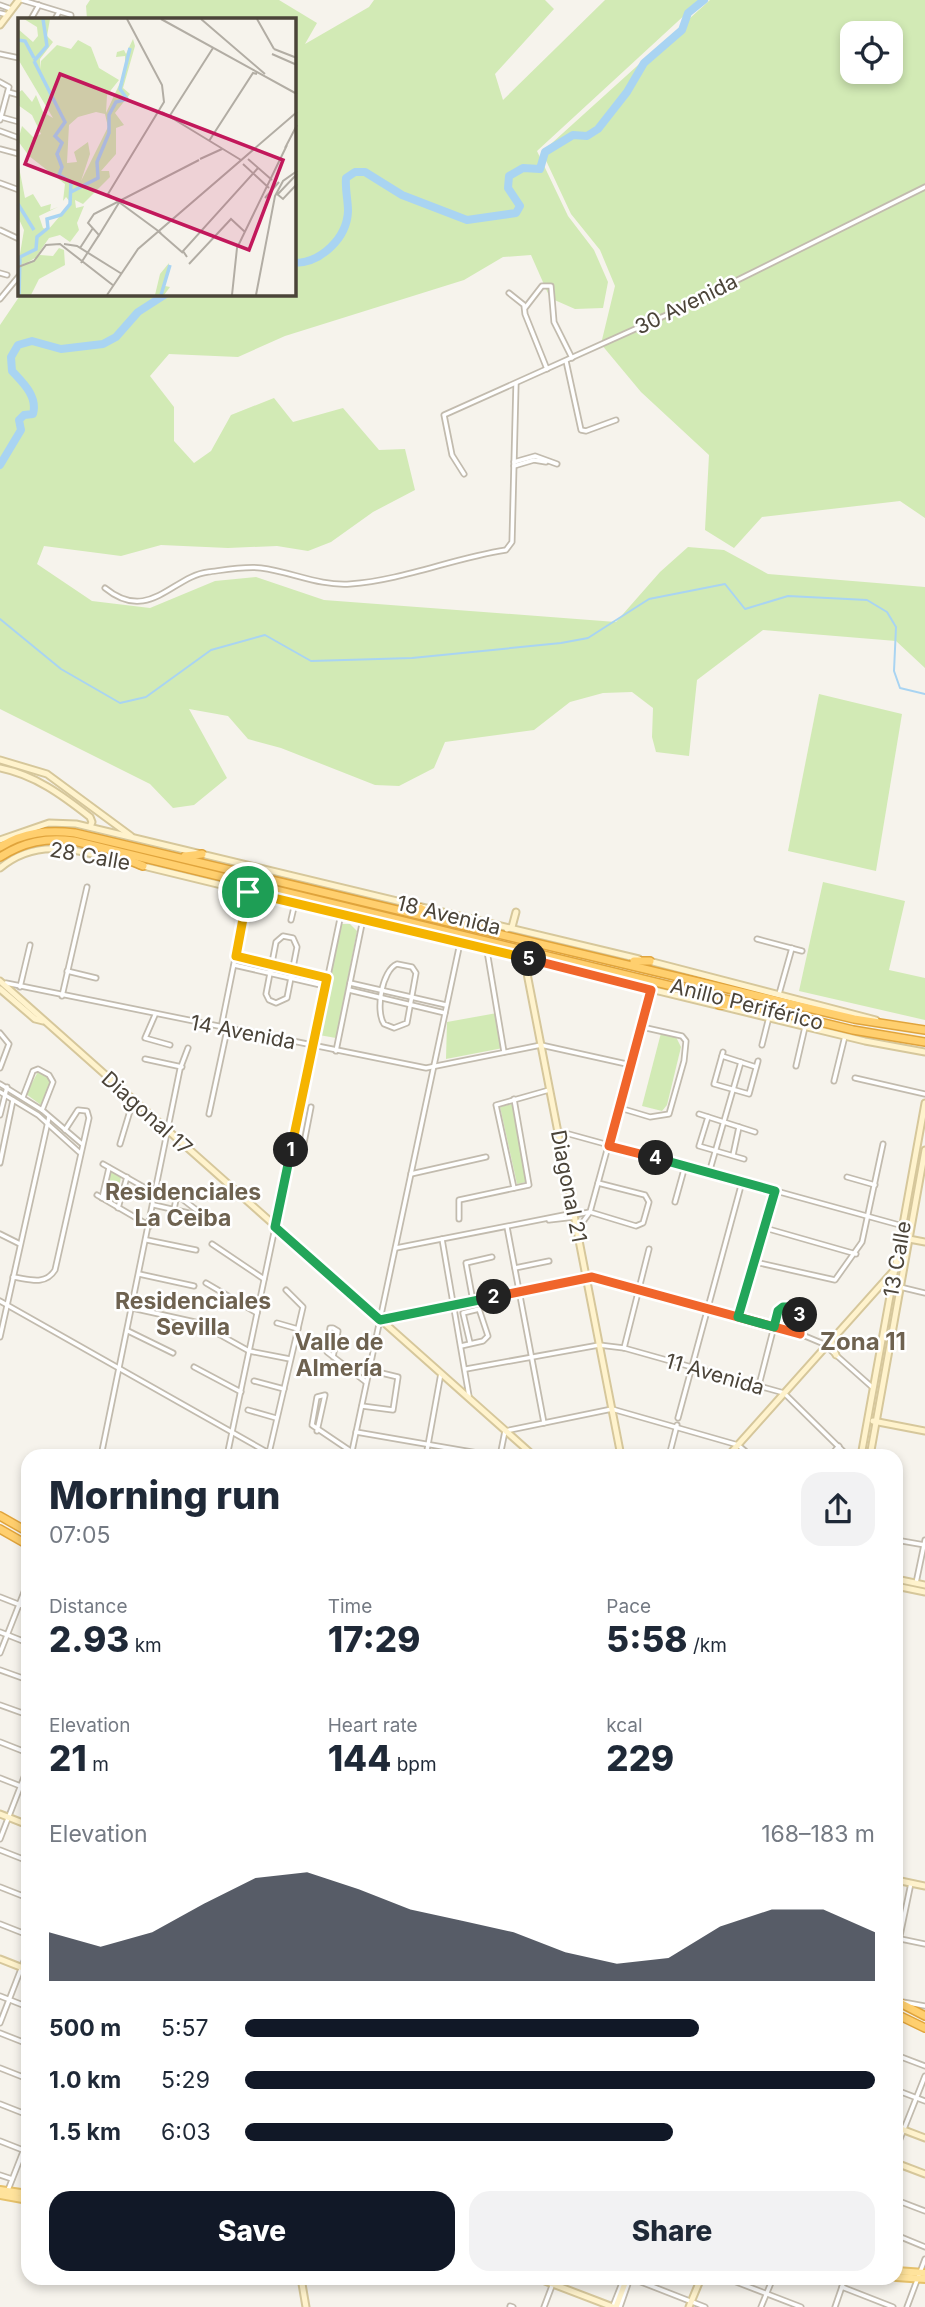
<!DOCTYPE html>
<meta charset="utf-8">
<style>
body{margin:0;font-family:Inter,sans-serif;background:#f2f2f3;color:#1f2937;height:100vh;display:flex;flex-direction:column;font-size:26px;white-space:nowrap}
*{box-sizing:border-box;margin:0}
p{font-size:23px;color:#747a83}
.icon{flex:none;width:38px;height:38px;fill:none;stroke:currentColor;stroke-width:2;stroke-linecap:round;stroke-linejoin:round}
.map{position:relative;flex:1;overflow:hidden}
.sheet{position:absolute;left:21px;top:1449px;width:882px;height:836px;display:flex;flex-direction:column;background:#fff;border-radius:21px;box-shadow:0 4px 10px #0003}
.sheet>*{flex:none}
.buttons{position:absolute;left:840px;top:21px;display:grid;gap:14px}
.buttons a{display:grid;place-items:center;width:63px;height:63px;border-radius:14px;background:#fff;box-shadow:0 4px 10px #0003;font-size:35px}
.pin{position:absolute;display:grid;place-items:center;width:60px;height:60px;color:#fff;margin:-30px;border:4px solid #fff;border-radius:50%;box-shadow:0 2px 7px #0007}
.km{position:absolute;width:35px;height:35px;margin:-18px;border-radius:50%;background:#222;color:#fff;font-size:19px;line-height:35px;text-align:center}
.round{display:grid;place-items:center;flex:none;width:74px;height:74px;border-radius:21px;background:#f2f2f3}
.summary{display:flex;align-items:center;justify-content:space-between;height:119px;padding:0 28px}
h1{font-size:38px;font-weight:800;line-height:52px}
.stats{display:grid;grid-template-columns:repeat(3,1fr);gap:10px;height:119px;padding:7px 28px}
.stats div{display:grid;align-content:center}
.stats b{font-size:35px;font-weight:800}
.stats small{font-size:19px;font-weight:400}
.stats p{font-size:19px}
.chart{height:196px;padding:14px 28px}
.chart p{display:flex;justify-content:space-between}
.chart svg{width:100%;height:126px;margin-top:7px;fill:#111827;opacity:.7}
.button{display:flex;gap:14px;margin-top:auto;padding:14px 28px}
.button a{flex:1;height:80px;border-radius:21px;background:#111827;color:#fff;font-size:28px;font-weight:800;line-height:80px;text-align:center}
.button a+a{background:#f2f2f3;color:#1f2937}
ul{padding:0 28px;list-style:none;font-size:23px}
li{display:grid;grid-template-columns:112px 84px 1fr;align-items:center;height:52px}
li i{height:18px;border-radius:9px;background:#111827}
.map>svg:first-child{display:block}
</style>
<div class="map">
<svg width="925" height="2307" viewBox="0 0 925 2307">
<rect width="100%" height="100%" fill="#f6f3ec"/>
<!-- green -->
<g fill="#d2eab5" fill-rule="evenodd">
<polygon points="90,0 279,0 317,23 305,44 369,7 374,0 545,0 554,9 495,74 503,100 605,0 701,0 537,151 568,216 594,250 608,282 603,308 575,309 550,298 531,255 503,257 464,280 285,336 238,357 169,354 150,376 174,407 174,441 194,463 211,451 231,415 274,398 293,422 343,408 379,450 405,449 415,490 373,512 331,542 308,551 277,546 228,548 161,545 121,556 44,546 37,564 92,601 150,608 215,581 256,577 324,600 616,622 660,572 688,547 724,550 768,574 925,587 925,668 896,641 763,630 697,680 689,756 656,752 652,737 653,708 632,692 603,693 570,702 534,730 445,742 434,768 399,786 375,785 281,748 248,739 228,716 189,709 227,778 194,805 173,808 150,784 0,709 0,325 21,294 294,294 294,19 87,19 86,6"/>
<path d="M710 0H925V518L900 501 762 517 734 548 705 530 709 455 641 392 601 344 615 286 600 250 571 214 542 152ZM852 33H891V72H852Z"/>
<polygon points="819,694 902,714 876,871 788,851"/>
<polygon points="823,882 905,901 889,970 925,978 925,1020 799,991"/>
<polygon points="338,924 350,924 357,931 336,1038 319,1035 319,1030"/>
<polygon points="497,1013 503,1048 446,1059 447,1022"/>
<polygon points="661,1033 676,1037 681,1047 667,1105 662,1111 642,1106"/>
<polygon points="40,1068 53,1078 41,1105 26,1094"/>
<polygon points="512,1104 526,1182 517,1184 500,1107"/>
<polygon points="110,1171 121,1177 116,1203 105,1197"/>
</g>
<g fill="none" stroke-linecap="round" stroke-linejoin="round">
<!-- stream -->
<polyline stroke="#a9d4f2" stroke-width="2" points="0,619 61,669 120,703 146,697 211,650 265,635 311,661 412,658 561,643 588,638 649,599 725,584 745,609 788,596 867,600 887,612 896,627 894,671 900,688 925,694"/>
<!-- river -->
<g stroke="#a9d4f2" stroke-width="8">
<path d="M294 263C321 263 347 238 348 211 348 200 345 189 346 178L355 172H365L402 195 467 220 516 213 520 206 508 188 509 176 523 168 540 169 545 152 573 135 587 136 598 129 627 92 644 63 682 30 688 13 704 0"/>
<path d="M0 465 21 430 19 420 24 415 33 414C38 396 22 382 12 371L11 357 18 345 32 341 61 349 103 344 116 337 138 312 166 294"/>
</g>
<!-- street casing -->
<g stroke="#c2bbae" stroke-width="7">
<g id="street">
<polyline points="22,0 71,15 71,19"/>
<polyline points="0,5 11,9"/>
<polyline points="0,13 8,15"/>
<polyline points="31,19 39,5"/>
<polyline points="55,19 59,12"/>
<polyline points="0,54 19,58"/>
<polyline points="0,82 9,87 0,120"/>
<polyline points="8,92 19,95"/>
<polyline points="1,117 19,122"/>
<polyline points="0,131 19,138"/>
<polyline points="0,149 19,154"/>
<polyline points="0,183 19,190"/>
<polyline points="0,230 19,239"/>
<polyline points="0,273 7,275"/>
<polyline points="509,293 524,305 525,314 547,369"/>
<polyline points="0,299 19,276"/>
<polyline points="525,308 542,286 551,286 554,322 572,358"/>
<polyline points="566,361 581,430 586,431 616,420"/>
<polyline points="514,462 535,456 557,464"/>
<polyline points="514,466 534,460 546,462"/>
<polyline points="464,474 452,455 444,415 673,312 925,187"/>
<path d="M105 588C149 624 173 576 208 572 224 570 245 566 261 568 292 572 319 586 350 584 404 580 453 558 506 550L512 542 516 384"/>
<polyline points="291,920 295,903"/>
<polygon points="283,936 293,938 297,947 287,998 276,1003 269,1000 266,994 276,942"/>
<polyline points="757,939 802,951"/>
<polyline points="487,951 504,1052"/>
<polyline points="236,955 327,978"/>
<path d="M397 964 412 967 416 973 407 1023 394 1028 384 1024C375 1011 382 970 397 964Z"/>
<polyline points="234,965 325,986"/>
<polyline points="67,971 96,978"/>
<polyline points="6,983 426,1068 541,1045 631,1065"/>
<polyline points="350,983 446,1005"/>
<polyline points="20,987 30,945"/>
<polyline points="349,990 445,1013"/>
<polyline points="779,994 792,948"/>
<polyline points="62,996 87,887"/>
<polyline points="155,1015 145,1038 170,1045"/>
<polyline points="221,1028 248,894"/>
<polyline points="0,1033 9,1044 0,1068"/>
<polyline points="762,1045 769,1017"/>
<polyline points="336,1051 363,919"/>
<polyline points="723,1052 714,1084 749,1094 758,1061"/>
<polyline points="722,1056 756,1067"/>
<polyline points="145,1059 182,1067"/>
<polyline points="796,1066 805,1027"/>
<polyline points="855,1078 925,1094"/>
<polyline points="834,1081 845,1036"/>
<polyline points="0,1084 42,1110 82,1144"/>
<polyline points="0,1092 38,1115 79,1152"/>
<polyline points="23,1097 33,1071 38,1069 49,1075 53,1082 42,1110"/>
<polyline points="620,1108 650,1117 669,1114 684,1061 686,1041 682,1036 642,1027"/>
<polyline points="209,1114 227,1030"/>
<polyline points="699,1114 755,1132"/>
<polyline points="0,1115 7,1087"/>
<polyline points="708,1117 699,1146 744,1159"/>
<polyline points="558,1131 903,1226"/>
<polyline points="120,1144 133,1101"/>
<polyline points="292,1148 303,1148 311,1107"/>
<polyline points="733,1155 739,1127"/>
<polyline points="0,1163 13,1100"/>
<polyline points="103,1164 156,1194"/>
<polyline points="709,1173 741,1062"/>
<polyline points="411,1174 486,1157"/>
<polyline points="847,1177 875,1185"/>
<polyline points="514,1188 496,1105 549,1090"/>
<polyline points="97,1195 150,1226"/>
<polyline points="102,1198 109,1168"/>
<polyline points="675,1202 685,1166"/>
<polyline points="154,1205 206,1217"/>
<polyline points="118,1208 127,1177"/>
<polyline points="174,1209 177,1195 203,1215"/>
<polyline points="574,1215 590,1212 636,1226 643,1223 649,1202 645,1195 598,1183"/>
<polyline points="459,1219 459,1200 529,1185 514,1099"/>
<polyline points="549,1220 575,1217"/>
<polyline points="507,1227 544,1423"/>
<polyline points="765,1228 856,1254"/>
<polyline points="577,1230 590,1212 651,990"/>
<polyline points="0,1234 20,1244"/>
<polyline points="442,1239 469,1396"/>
<polyline points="147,1240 196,1250"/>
<polyline points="212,1244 264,1279"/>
<polyline points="396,1248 574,1213"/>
<polyline points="755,1262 835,1280 862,1242 883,1144"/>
<polyline points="515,1268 549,1261"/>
<polyline points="139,1274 194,1286"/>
<path d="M13 1277C29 1279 45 1286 55 1270L89 1118 87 1111 78 1110 65 1130"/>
<polyline points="206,1283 257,1313"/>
<polyline points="900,1287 925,1293"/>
<polyline points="0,1301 274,1456"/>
<polyline points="473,1301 466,1263 492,1257"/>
<polyline points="132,1308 195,1322"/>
<polyline points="738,1317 775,1192"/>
<polyline points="382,1319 592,1277 800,1334 824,1344"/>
<polyline points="277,1323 298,1329"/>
<polyline points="206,1327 249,1351 290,1359"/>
<polyline points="128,1331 173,1353"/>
<polyline points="0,1337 49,1117"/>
<polyline points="461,1346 483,1341 488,1336 479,1309 463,1313 470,1343"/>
<polyline points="827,1347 872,1387"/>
<polyline points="624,1348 649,1249"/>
<path d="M333 1357 338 1331 333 1328H330L327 1352C340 1362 353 1372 366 1382"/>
<polyline points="194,1367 241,1392"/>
<polyline points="466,1369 599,1345 624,1348 784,1393 848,1456"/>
<polyline points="254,1381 284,1389"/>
<polyline points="759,1385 778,1311 783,1307 792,1307 799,1313 800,1334"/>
<polyline points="362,1406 393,1410 398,1377 369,1370"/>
<polyline points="248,1410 276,1418"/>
<polyline points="678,1418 742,1182"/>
<polyline points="317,1431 325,1395 317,1397 312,1425 352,1452"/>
<polyline points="356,1432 495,1456"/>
<polyline points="269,1453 303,1307 286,1290"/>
<polyline points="101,1456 180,1069 188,1048"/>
<polyline points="227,1456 341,914"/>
<polyline points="351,1456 460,943"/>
<polyline points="426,1456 441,1373"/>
<polyline points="500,1456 505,1431 612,1409 738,1445 751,1456"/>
<polyline points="669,1456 677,1425"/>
<polyline points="830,1456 839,1446"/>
<polyline points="896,1540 925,1545"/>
<polyline points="916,1583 925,1540"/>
<polyline points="0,1597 28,1608"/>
<polyline points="0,1632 28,1643"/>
<polyline points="0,1653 28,1582"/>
<polyline points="0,1670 28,1680"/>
<polyline points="0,1705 28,1715"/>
<polyline points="0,1742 28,1753"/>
<polyline points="0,1778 28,1789"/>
<polyline points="0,1839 28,1767"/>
<polyline points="0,1850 28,1861"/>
<polyline points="0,1887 28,1898"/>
<polyline points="0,1924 28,1935"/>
<polyline points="896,1938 925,1944"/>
<polyline points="896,1955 911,1883"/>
<polyline points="0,1996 28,2007"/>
<polyline points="903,2002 925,2006"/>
<polyline points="0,2023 28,1951"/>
<polyline points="0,2033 28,2044"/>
<polyline points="896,2055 925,2066"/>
<polyline points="0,2068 28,2079"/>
<polyline points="896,2090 925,2101"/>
<polyline points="0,2104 28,2115"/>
<polyline points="0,2141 28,2152"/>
<polyline points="896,2149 925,2076"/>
<polyline points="0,2175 12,2179"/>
<polyline points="8,2190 28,2139"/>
<polyline points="896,2200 925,2211"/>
<polyline points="896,2235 925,2247"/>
<polyline points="726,2278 801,2307"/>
<polyline points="636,2280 705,2307"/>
<polyline points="842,2287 893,2307"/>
<polyline points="510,2306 513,2307"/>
<polyline points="613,2306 624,2278"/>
<polyline points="544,2307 555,2278"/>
<polyline points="620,2307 630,2278"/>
<polyline points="761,2307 773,2278"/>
<polyline points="835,2307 845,2278"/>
<polyline points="907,2307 925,2259"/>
</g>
</g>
<!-- secondary casing -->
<g stroke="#d6c79b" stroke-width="9">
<g id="secondary">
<polyline points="0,25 19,0"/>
<polyline points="0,760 47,774 131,836"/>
<path d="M0 768C35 775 62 795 90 817L92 822 90 827"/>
<polyline points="0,840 49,823 76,824 639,959"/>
<polyline points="139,865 538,962"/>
<path d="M0 868C39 835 81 852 126 862"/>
<polyline points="507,929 512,927 516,912"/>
<polyline points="524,958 621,1456"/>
<polyline points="649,961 876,1020"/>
<polyline points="551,965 865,1041 925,1052"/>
<polyline points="0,981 534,1456"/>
<polyline points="0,989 35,1019 43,1021"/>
<polyline points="909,1239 925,1242"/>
<polyline points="831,1342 836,1355"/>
<polyline points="873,1421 925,1431"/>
<polyline points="728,1456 905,1258"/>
<polyline points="861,1456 925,1103"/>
<polyline points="870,1456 925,1150"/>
<polyline points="896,1579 925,1585"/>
<polyline points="896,1586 925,1592"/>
<polyline points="0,1814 28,1825"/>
<polyline points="896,1880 925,1886"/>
<polyline points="0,1959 28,1970"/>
<polyline points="896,2127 925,2138"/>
<polyline points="896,2163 925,2174"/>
<polyline points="301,2278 306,2307"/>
<polyline points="537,2278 613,2307"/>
<polyline points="616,2307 627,2278"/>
<polyline points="689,2307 701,2278"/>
</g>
</g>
<!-- primary casing -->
<g stroke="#e6c16a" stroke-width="10">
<g id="primary">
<polyline points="0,2190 28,2194"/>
<polyline points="0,2195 28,2200"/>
<polyline points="896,2271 925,2273"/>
<polyline points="896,2277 925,2279"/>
</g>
</g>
<!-- highway casing -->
<g stroke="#e0a43c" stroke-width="10">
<g id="highway">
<path d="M0 847C24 832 48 830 75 833L854 1019 925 1030"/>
<polyline points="116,855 143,866"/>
<polyline points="185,856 202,854"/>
<path d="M0 857C24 842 46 837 74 841L853 1030 925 1042"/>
<polyline points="248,892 272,891"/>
<polyline points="420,908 438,918"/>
<polyline points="534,957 552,965"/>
<polyline points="634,961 650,961"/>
<polyline points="719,1005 740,1005"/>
<polyline points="0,1516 28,1532"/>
<polyline points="0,1529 28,1545"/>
<polyline points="896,2001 925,2016"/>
<polyline points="896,2014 925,2028"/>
</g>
</g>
<!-- street -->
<use href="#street" stroke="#fff" stroke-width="3.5"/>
<!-- secondary -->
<use href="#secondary" stroke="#fff3cd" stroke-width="5"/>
<!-- primary -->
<use href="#primary" stroke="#ffe39c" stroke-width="6"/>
<!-- highway -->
<use href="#highway" stroke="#ffcf6e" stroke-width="7"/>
</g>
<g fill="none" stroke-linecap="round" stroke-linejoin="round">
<!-- split-1 casing -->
<g stroke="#fff" stroke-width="14">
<polyline id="split-1" points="248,892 236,956 327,978 291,1150"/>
</g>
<!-- split-2 casing -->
<g stroke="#fff" stroke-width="14">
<polyline id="split-2" points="291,1150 275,1227 380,1320 494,1297"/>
</g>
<!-- split-3 casing -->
<g stroke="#fff" stroke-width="14">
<polyline id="split-3" points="494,1297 592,1277 800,1334 800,1315"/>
</g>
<!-- split-4 casing -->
<g stroke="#fff" stroke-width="14">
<polyline id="split-4" points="656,1158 775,1191 738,1317 774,1327 778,1311 783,1307 792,1307 800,1315"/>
</g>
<!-- split-5 casing -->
<g stroke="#fff" stroke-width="14">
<polyline id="split-5" points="529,959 651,990 609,1146 656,1158"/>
</g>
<!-- split-6 casing -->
<g stroke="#fff" stroke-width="14">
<polyline id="split-6" points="248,892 529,959"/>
</g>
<!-- split-1 -->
<use href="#split-1" stroke="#f5b400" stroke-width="9"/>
<!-- split-2 -->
<use href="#split-2" stroke="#22a559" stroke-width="9"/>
<!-- split-3 -->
<use href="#split-3" stroke="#f0652b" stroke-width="9"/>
<!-- split-4 -->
<use href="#split-4" stroke="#22a559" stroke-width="9"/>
<!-- split-5 -->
<use href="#split-5" stroke="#f0652b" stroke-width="9"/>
<!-- split-6 -->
<use href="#split-6" stroke="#f5b400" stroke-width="9"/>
</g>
<g text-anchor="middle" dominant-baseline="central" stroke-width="5" stroke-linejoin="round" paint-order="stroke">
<!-- street labels -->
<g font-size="21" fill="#4b4439" stroke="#fff">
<text transform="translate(686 304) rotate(-26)">30 Avenida</text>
<text transform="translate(90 856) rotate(10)">28 Calle</text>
<text transform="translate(449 915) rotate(14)">18 Avenida</text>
<text transform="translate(747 1004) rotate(14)">Anillo Periférico</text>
<text transform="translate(243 1032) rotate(11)">14 Avenida</text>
<text transform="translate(147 1113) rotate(42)">Diagonal 17</text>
<text transform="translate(569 1186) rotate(79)">Diagonal 21</text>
<text transform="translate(897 1259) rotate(-80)">13 Calle</text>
<text transform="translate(715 1374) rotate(16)">11 Avenida</text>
</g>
<!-- neighbourhood labels -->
<g font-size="23" font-weight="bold" fill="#6e6250" stroke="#fff">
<text x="183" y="1192">Residenciales<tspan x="183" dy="26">La Ceiba</tspan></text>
<text x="193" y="1301">Residenciales<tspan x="193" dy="26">Sevilla</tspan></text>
<text x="339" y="1342">Valle de<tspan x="339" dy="26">Almería</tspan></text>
</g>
<!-- quarter labels -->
<g font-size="24" font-weight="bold" fill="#6e6250" stroke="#fff">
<text x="863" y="1341">Zona 11</text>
</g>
</g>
<!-- overview -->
<g transform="translate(18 18)">
<rect width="278" height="278" fill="#f6f3ec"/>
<path d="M6 1H32L29 18 35 24 22 41V51L23 43 39 27 53 31 60 22 73 29 81 50 101 62 89 77 88 95 107 54V38L98 39 99 34 106 32 108 36 115 21 117 28 105 70 112 76 97 95 106 107 98 110V136L83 153H91L92 159 65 186 57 182 58 190 66 188 59 205 61 212 52 224 42 217 31 220 16 242 0 248 6 212 0 199V144L7 180 15 176 23 189 33 186 32 192 40 189 21 198 25 210 30 212 53 185 48 179 45 183 47 166 11 138 0 123 4 108 15 119 23 116 14 97 0 87V75L4 72 14 84 18 77 25 94 35 100 0 41V11L15 24 20 18 19 9ZM78 94 87 96 90 109 63 163 72 136 70 124 56 134 59 144 49 145 51 107 60 99ZM41 230 46 232 47 247 21 261 13 277H0V250L22 237 35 238ZM151 245 147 268 152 269 146 277H137L142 256Z" fill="#d2eab5" fill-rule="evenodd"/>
<path fill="none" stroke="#a9d4f2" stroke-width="3.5" d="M0 22 7 23 16 40M16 43 29 28 25 1M53 174 80 160 79 144 91 115V97L98 84 109 81 102 71 112 30M0 186 16 212M1 277 2 239 18 231 19 219 30 210 29 201 43 197 52 186 53 164 41 157 44 149 39 136 44 125 37 118 47 104 16 43M143 277 152 247"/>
<path fill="none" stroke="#b2ada4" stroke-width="2" d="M109 1 144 67 146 84 90 176 143 215M143 1 279 76M183 1 247 56M239 1 256 31M256 31 279 40M254 36 279 47M144 94 223 142M151 99 195 30M191 123 235 55 239 56M267 130 279 107M182 141 204 131M230 141 254 162M225 146 251 170M259 176 265 181 279 166M259 177 279 156M247 180 261 164M141 214 165 235M80 219 102 183M46 226 59 228 104 256M62 230 75 210M169 239 165 233 240 150M63 245 81 217 70 205 76 196 181 142M171 246 213 201 227 214M0 249 16 243 28 227 42 226 96 268M89 277 120 231 279 94M214 277 219 230 269 127M238 277 257 178 265 163 279 153"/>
<path fill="#c2185b" fill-opacity="0.15" stroke="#c2185b" stroke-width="3.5" d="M42 56 265 142 231 232 7 146Z"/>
<rect width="278" height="278" fill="none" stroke="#4b4439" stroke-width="3.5"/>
</g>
</svg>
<div class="buttons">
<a><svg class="icon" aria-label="locate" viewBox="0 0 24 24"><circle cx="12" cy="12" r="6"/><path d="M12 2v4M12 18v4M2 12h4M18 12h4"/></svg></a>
</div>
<div class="pin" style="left:248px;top:892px;background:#1e9e55"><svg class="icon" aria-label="arrive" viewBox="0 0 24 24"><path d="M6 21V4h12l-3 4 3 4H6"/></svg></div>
<b class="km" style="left:291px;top:1150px">1</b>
<b class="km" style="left:494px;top:1297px">2</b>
<b class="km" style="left:800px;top:1315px">3</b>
<b class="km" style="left:656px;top:1158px">4</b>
<b class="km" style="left:529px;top:959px">5</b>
<section class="sheet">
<div class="summary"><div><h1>Morning run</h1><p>07:05</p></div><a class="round"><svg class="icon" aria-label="share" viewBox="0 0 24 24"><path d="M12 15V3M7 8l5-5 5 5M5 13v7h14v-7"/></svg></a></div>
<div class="stats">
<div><p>Distance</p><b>2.93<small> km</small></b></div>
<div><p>Time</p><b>17:29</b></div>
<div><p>Pace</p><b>5:58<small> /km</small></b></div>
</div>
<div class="stats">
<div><p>Elevation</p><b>21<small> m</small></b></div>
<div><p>Heart rate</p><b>144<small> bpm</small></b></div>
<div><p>kcal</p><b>229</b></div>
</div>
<div class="chart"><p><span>Elevation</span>168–183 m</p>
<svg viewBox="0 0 160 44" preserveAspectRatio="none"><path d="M0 44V27L10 32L20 27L30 17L40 8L50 6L60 12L70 19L80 23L90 27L100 34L110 38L120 36L130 25L140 19L150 19L160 27V44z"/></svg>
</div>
<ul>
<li><b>500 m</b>5:57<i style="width:72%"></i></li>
<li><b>1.0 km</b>5:29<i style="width:100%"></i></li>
<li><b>1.5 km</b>6:03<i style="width:68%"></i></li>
</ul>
<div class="button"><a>Save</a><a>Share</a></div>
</section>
</div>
